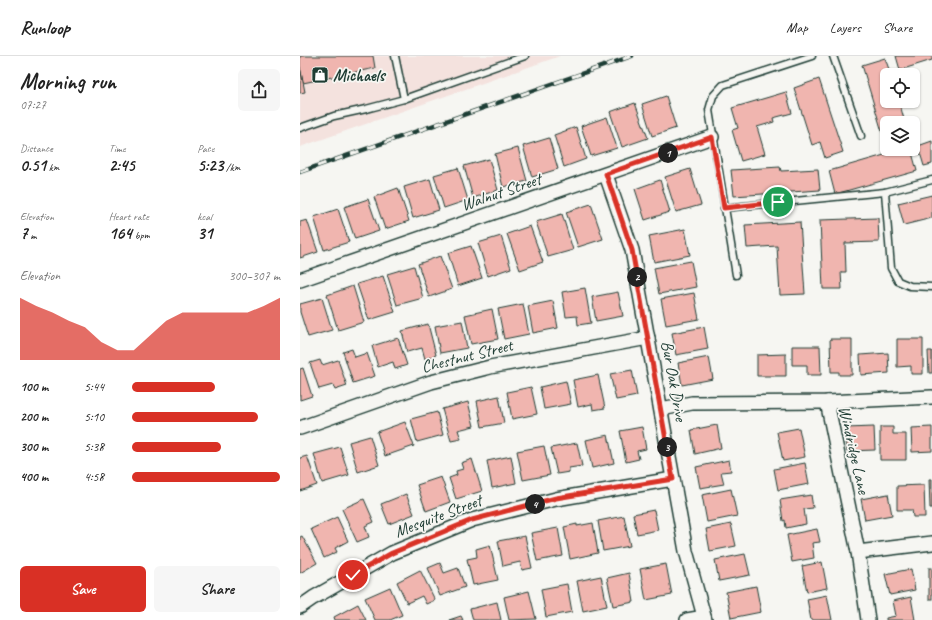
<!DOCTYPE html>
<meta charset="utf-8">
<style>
body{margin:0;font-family:Caveat,sans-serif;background:#f6f6f6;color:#222;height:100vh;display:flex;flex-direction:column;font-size:15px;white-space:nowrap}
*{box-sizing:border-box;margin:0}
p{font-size:13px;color:#767676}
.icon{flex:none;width:22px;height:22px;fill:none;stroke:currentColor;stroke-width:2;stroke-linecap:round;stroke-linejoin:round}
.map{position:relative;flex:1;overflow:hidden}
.side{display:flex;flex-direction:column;background:#fff;width:300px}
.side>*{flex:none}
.controls{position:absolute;left:580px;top:12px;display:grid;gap:8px}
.controls a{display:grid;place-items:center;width:40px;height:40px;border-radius:6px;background:#fff;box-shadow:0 1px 3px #0004;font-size:20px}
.pin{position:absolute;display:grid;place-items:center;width:34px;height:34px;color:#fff;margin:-17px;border:2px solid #fff;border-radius:50%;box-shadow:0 1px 4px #0007}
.km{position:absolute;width:20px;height:20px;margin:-10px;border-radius:50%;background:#222;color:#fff;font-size:11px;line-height:20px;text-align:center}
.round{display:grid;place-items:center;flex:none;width:42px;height:42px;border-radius:6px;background:#f6f6f6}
.headline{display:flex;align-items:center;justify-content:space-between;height:68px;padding:0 20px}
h1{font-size:22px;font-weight:700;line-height:30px}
.metrics{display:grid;grid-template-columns:repeat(3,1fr);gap:6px;height:68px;padding:4px 20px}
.metrics div{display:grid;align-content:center}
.metrics b{font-size:17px;font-weight:700}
.metrics small{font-size:11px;font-weight:400}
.metrics p{font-size:11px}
.chart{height:112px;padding:8px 20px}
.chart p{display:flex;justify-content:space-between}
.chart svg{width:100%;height:72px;margin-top:4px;fill:#d93025;opacity:.7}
.primary-button{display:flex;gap:8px;margin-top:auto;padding:8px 20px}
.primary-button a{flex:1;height:46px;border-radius:6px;background:#d93025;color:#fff;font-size:16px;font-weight:700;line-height:46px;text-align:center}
.primary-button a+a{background:#f6f6f6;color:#222}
ul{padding:0 20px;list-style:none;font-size:13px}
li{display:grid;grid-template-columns:64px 48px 1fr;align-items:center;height:30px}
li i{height:10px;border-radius:5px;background:#d93025}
header{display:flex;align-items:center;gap:24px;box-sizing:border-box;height:56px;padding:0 20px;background:#fff;border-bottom:1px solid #e0e0e0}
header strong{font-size:19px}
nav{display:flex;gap:22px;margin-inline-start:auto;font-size:14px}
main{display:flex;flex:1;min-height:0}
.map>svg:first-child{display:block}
</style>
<header>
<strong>Runloop</strong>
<nav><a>Map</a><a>Layers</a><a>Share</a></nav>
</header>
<main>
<section class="side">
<div class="headline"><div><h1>Morning run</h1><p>07:27</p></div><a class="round"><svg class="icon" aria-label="share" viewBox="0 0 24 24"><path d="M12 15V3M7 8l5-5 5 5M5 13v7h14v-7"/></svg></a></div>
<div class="metrics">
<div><p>Distance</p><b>0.51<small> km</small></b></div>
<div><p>Time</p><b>2:45</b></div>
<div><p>Pace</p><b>5:23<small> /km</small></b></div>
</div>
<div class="metrics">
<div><p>Elevation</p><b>7<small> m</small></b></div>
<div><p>Heart rate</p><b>164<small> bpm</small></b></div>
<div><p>kcal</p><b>31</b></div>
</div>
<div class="chart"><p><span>Elevation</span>300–307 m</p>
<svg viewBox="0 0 160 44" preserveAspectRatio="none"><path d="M0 44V6L10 11L20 15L30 20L40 24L50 33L60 38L70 38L80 29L90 20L100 15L110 15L120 15L130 15L140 15L150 11L160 6V44z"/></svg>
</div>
<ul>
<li><b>100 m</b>5:44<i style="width:56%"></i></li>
<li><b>200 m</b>5:10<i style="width:85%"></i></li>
<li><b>300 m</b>5:38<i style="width:60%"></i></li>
<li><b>400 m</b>4:58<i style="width:100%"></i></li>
</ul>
<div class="primary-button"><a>Save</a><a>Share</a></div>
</section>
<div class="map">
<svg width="632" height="564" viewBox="0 0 632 564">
<rect width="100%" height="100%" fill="#f6f6f2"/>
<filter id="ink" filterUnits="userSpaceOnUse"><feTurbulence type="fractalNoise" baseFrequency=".025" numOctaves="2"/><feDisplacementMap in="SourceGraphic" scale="8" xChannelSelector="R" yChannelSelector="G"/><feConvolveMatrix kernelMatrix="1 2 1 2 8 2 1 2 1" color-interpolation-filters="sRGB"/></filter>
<g filter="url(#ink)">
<!-- built -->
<polygon fill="#f4e2de" points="0,0 260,0 0,91"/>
<!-- building -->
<g fill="#f0b5af" stroke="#1f3d34">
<polygon points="0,0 73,0 75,12 3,27 0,11"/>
<polygon points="596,0 632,0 632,4 600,14"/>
<polygon points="585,2 591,19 587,19 587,45 599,45 605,67 587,67 586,89 562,9"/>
<polygon points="0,11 5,36 0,37"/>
<polygon points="519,23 543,96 525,102 520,86 512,89 494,32"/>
<polygon points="486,36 492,57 473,62 474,66 457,71 465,98 441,105 432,74 438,72 432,52"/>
<polygon points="366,40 376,72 352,80 342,48"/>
<polygon points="335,47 348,82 322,91 310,56"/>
<polygon points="307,61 317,92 291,100 281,70"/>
<polygon points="276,71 286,103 264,111 254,79"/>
<polygon points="249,82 258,113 232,121 223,90"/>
<polygon points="632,85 632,108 624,110 618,90"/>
<polygon points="218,92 227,125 203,131 195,98"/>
<polygon points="605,93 611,93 617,115 535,138 529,115"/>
<polygon points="189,103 198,134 173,142 164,110"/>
<polygon points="480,111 481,115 518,113 520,134 434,140 431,114"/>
<polygon points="158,112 168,144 144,152 134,119"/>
<polygon points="390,113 401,149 376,156 365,121"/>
<polygon points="130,123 139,154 113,162 104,131"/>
<polygon points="360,124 370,156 345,164 335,133"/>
<polygon points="98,132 109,165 85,173 74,141"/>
<polygon points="632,139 632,162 604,169 598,147"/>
<polygon points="68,143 79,175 55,183 44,151"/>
<polygon points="291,148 303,183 278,191 266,156"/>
<polygon points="38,153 49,186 24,194 14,161"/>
<polygon points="262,158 273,194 248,201 236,166"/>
<polygon points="578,162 579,186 545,187 546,216 541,216 542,233 523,233 520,164"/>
<polygon points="7,164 18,196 0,202 0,166"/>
<polygon points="500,166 505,238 480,239 477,190 447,192 445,169"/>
<polygon points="230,170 243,206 220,214 207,178"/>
<polygon points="385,173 390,199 354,206 349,180"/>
<polygon points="201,180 211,212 188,220 178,187"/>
<polygon points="171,190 182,222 158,230 148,197"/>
<polygon points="140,200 152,233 129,241 118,208"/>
<polygon points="391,205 396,231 359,238 354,212"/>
<polygon points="114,210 123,242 97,249 87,218"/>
<polygon points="83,220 95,256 69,264 57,228"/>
<polygon points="53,230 64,266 38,274 27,239"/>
<polygon points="285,232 291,267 278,269 277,260 266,261 262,236"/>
<polygon points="318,236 323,260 296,265 292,241"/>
<polygon points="394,237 399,263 366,269 361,243"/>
<polygon points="22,242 32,274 8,281 0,256 0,248"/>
<polygon points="253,245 258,272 233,277 228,250"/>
<polygon points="223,248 229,278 204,283 198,253"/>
<polygon points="192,253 198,283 171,288 165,259"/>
<polygon points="162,265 167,292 140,297 135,270"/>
<polygon points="128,268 136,299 125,303 122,292 107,296 102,275"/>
<polygon points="404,271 408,293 376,299 372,277"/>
<polygon points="98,282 107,309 95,313 93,306 78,311 72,290"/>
<polygon points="530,283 552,283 552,319 539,319 539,316 531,316"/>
<polygon points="597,283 623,283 623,318 611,318 611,310 597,311"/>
<polygon points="492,290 520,290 521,319 507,319 507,309 492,309"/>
<polygon points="52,293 55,301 67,297 75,320 53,327 43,296"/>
<polygon points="628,295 632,295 632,317 629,317"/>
<polygon points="588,297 589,317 561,319 560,299"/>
<polygon points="486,298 486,320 457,320 457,299"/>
<polygon points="409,301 413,323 382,329 378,307"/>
<polygon points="20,304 22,309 38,304 47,330 35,334 33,329 19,333 10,307"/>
<polygon points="3,312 12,340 0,344 0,313"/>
<polygon points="332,314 337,340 316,344 310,318"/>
<polygon points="298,319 305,352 293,354 292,348 278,351 273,324"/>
<polygon points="266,325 271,348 244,353 240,331"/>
<polygon points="231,331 237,358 212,363 207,336"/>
<polygon points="199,340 204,367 182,371 177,345"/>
<polygon points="168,346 174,370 158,374 161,383 151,385 142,353"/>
<polygon points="137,356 143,379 117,386 111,363"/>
<polygon points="105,366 114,390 85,400 77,376"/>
<polygon points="417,369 421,392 395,398 391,374"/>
<polygon points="342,371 346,393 337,395 339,403 326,406 320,375"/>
<polygon points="574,371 575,394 547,395 546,372"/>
<polygon points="580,371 593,371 593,378 606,378 606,404 580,404"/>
<polygon points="632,371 632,395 612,396 611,372"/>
<polygon points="499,372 505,401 483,405 477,376"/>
<polygon points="308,379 314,407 292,412 286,384"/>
<polygon points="70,380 79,409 58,416 49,386"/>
<polygon points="277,387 282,410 269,412 269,416 257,418 251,392"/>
<polygon points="244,390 250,419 223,424 217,395"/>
<polygon points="40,391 49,419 22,427 14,398"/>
<polygon points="7,400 17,429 0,435 0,402"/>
<polygon points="211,400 216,427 192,432 187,405"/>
<polygon points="172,403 182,435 156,443 149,422 157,419 156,415 163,413 161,407"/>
<polygon points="429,404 431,415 421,416 424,428 400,432 396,411"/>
<polygon points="505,407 509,428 478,434 474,413"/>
<polygon points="141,421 150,446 126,455 117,429"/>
<polygon points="629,423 632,423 632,452 630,452"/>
<polygon points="624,429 625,461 613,461 612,454 597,454 597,430"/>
<polygon points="431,433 437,460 407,466 402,439"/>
<polygon points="106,438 114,458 89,468 81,448"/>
<polygon points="588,438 592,459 565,464 561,443"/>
<polygon points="511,439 513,452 504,453 506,468 486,472 485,464 483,465 480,444"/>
<polygon points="64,443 74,466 65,470 69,481 57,486 42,453"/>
<polygon points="354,454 358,474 337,478 333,458"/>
<polygon points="324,460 330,490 303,495 298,465"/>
<polygon points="37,461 48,485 35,492 37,496 24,502 11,473"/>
<polygon points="293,467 298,497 270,503 264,471 277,468 277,470"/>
<polygon points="431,468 436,490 410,495 406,473"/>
<polygon points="258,472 263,500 237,505 231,477"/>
<polygon points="517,473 520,486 512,487 514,502 492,506 487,479"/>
<polygon points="2,480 17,507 0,517 0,481"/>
<polygon points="225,480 232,512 222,514 220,506 203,510 198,485"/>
<polygon points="190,489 198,524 173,529 167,503 177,501 176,493"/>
<polygon points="445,498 450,519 419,525 415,504"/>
<polygon points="522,506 527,532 507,536 502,510"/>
<polygon points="140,507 144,517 158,512 165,531 140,540 128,512"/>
<polygon points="366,508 372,539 346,544 340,513"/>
<rect x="629" y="512" width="3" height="31"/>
<polygon points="611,513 615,534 590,539 585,518"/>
<polygon points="120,514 135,544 126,548 122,540 107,547 97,526"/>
<polygon points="329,517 334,546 313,550 307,522"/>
<polygon points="301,520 307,550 283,555 277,525"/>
<polygon points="267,528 272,556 246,561 241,533"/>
<polygon points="456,530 461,556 431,562 426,536"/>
<polygon points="90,531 102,559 90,564 75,564 65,542"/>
<polygon points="229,535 236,563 209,564 204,541"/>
<polygon points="527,539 532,564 511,564 507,543"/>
<polygon points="611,541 615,564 586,564 586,562 596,560 593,545"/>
<polygon points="197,546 201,564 173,564 170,553"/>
<polygon points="58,548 66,564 35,564 34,561"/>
<polygon points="161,560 163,564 149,564"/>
</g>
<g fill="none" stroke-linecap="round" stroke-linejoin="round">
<!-- service casing -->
<g stroke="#1f3d34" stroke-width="9">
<g id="service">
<polyline points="95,0 104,43"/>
<polyline points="533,0 561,80"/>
<polyline points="0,72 34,60 66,53 104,43 225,0"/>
<polyline points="585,136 591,212 598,225 610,230 632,231"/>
<polyline points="424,152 585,136 632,124"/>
<polyline points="436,219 409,54 413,40 423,29 512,0"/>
</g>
</g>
<!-- minor casing -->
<g stroke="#1f3d34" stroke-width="16">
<g id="minor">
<polyline points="306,119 332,194 386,495 405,564"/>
<polyline points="0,224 412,81"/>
<polyline points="527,346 558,496 568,564"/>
<polyline points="361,353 392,347 527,346 632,341"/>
<polyline points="0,372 131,326 190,311 348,282"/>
<polyline points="558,496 632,487"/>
<polyline points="0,551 13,542 92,497 172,464 256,443 373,423"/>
<polyline points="387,564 404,561"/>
</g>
</g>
<!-- service -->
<use href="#service" stroke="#f6f6f2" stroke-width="6"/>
<!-- minor -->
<use href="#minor" stroke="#f6f6f2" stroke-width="13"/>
<!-- rail casing -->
<g stroke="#1f3d34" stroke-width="4.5">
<polyline id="rail" points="0,116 332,0"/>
</g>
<!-- rail -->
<use href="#rail" stroke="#f6f6f2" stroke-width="3" stroke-dasharray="9" stroke-linecap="butt"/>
</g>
</g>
<g fill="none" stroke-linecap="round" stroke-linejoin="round" filter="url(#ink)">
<!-- route casing -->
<g stroke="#fff" stroke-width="8">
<polyline id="route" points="53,519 92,497 172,464 256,442 373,423 332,194 306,118 412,81 424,152 478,146"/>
</g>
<!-- route -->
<use href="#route" stroke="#d93025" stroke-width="5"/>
</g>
<!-- icons -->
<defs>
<g id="shop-square" transform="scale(0.9)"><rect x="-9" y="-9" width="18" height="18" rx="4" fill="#1f3d34" stroke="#f6f6f2"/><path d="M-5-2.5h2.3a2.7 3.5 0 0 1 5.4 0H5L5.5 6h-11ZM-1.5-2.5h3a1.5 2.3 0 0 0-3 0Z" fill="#fff"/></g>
</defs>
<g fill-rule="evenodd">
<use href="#shop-square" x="20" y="19"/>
</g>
<g text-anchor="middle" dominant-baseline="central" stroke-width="3.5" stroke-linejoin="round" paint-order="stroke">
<!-- poi labels -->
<g font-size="17" font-weight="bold" fill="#1f3d34" stroke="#f6f6f2" text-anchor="start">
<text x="33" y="19">Michaels</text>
</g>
<!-- street labels -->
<g font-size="17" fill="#1f3d34" stroke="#f6f6f2">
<text transform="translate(201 136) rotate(-19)">Walnut Street</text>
<text transform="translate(167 300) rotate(-14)">Chestnut Street</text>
<text transform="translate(374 325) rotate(80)">Bur Oak Drive</text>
<text transform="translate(554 394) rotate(77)">Windridge Lane</text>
<text transform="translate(138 460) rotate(-21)">Mesquite Street</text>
</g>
</g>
</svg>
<div class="controls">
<a><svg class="icon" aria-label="locate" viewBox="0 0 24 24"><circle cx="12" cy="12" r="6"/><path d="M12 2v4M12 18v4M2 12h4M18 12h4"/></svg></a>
<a><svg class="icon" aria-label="layers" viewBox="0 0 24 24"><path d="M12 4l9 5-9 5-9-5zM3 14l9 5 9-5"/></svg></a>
</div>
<div class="pin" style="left:478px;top:146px;background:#1e9e55"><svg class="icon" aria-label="arrive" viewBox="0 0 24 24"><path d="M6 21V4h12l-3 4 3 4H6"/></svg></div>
<div class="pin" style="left:53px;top:519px;background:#d93025"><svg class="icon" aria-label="check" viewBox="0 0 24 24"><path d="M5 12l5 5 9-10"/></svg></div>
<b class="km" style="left:368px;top:97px">1</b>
<b class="km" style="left:337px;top:221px">2</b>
<b class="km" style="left:367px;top:391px">3</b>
<b class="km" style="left:235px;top:448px">4</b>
</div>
</main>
